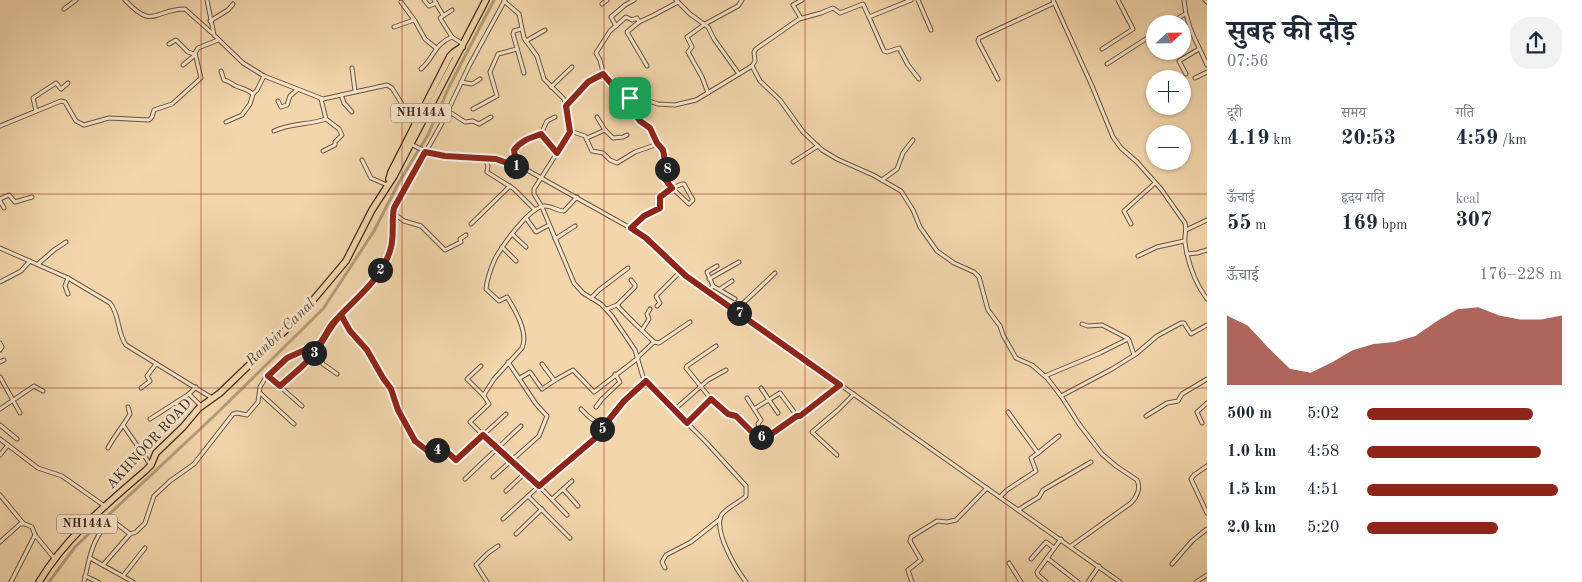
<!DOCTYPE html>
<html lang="hi">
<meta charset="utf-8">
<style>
body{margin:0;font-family:"Old Standard TT","Noto Serif Devanagari",serif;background:#f2f2f3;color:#1f2937;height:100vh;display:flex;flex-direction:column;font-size:19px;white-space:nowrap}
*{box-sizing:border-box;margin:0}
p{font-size:16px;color:#747a83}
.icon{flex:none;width:28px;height:28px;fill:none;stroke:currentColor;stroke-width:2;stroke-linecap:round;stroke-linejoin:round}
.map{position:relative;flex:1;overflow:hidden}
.side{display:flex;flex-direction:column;background:#fff;width:375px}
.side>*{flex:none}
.needle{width:32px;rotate:68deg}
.tools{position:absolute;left:1146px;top:15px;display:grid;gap:10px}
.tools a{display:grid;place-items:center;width:45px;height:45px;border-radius:50%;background:#fff;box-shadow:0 1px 4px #0004;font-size:25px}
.pin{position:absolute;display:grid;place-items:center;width:42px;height:42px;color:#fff;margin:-21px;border-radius:10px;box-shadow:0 2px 8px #0006}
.km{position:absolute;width:25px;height:25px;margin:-12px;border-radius:50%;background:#222;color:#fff;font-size:14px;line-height:25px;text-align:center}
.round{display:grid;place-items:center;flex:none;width:52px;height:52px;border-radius:20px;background:#f2f2f3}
.headline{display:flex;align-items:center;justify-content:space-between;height:85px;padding:0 20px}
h1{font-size:28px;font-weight:700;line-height:38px}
.metrics{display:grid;grid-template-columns:repeat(3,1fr);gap:8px;height:85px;padding:5px 20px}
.metrics div{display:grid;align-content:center}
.metrics b{font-size:21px;font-weight:700}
.metrics small{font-size:14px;font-weight:400}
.metrics p{font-size:14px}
.chart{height:140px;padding:10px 20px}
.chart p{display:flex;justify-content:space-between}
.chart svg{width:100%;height:90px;margin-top:5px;fill:#8f2418;opacity:.7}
ul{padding:0 20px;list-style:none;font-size:16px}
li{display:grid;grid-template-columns:80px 60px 1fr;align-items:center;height:38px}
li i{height:12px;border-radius:6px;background:#8f2418}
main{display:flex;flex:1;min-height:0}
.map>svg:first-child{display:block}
</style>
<main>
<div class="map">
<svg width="1207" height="582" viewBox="0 0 1207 582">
<rect width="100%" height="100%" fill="#f3d6ac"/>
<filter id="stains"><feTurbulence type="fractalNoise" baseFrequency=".004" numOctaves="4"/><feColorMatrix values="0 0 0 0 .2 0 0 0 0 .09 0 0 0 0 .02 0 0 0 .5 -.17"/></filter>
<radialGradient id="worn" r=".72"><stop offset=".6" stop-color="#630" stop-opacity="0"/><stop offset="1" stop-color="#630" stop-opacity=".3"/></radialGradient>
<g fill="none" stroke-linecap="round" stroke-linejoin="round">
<!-- canal -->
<polyline stroke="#b49c7c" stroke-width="3" points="49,582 75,547 103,520 213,417 323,309 374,231 399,182 428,135 449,87 494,0"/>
<!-- minor casing -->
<g stroke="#685543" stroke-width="5">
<g id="minor">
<path d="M125 0C154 31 154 9 185 9L212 33"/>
<polyline points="207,0 214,35 243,63 264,76 323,99 387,85 392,88 415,125"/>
<polyline points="424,0 429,6 436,3"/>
<polyline points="434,0 443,15"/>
<path d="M676 0 690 14 708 27 714 39 739 74 752 66 760 81 780 100 803 132 822 150 837 159 873 175 901 191 913 210 920 227 937 251 954 263 974 272 979 277 988 310 1000 326 1003 335 1016 358 1032 365 1047 378 1061 396 1079 424 1102 454 1116 466 1137 480C1141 488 1137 497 1131 503L1071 546"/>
<polyline points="918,0 931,30"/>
<path d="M1053 0 1092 86 1113 137 1121 148 1137 162 1161 189 1185 223C1187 230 1184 236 1185 243 1188 263 1195 283 1207 299"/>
<path d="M1184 0C1186 26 1197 42 1207 65"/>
<polyline points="1205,0 1207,2"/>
<path d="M504 1 519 14 524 38 537 56 544 79 564 99 569 124V134L534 189V194L542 207 574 283 583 293 601 304 612 316 635 350 643 377 647 383 706 442 746 486V496C740 502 724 509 721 516 714 532 736 569 746 582"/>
<polyline points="401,2 415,21 425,39 436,48"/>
<polyline points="678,2 654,15 639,22 637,18 632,20 626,17 610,31 596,53 600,60 604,76 621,94 632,99 646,100 658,104 675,105 696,100 739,74"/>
<polyline points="602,4 607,0"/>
<polyline points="64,9 76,0"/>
<polyline points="452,10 440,18 452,37 463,44"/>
<polyline points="869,17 884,51 887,52 899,48 908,65 919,79"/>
<polyline points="801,18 793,5 802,0"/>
<polyline points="210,21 228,10 233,4"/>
<polyline points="639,22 627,32 647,66"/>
<polyline points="1169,24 1185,14"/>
<polyline points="616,26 611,17 625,5 634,0"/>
<polyline points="394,27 414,20"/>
<polyline points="521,29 514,31 513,34 524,73"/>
<polyline points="526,41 545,30"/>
<polyline points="169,44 176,40 188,52 194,54"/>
<polyline points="1102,49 1133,29 1118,0"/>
<polyline points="1107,64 1155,33"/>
<polyline points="183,65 195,55"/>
<polyline points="752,66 755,61 754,52 756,49 799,19 821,13 833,8 840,13 863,4 869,17 911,0"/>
<polyline points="352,68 355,91"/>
<path d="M421 69C434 58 434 44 452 37"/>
<path d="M221 71 224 80C229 81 232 84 236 86 243 89 247 89 253 94"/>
<polyline points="1186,74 1179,61 1199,49"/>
<polyline points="1195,78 1207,72"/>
<polyline points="998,79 978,41 979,38 1054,3"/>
<polyline points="461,82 472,84 480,79"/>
<polyline points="551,87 572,67"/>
<polyline points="708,93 702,77 688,52 692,47 687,37 705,24 738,6 742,0"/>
<polyline points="341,95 344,103 352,112"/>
<polyline points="321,99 326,119 339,129 342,135 335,142 335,145 323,151"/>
<polyline points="630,99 636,116 640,121 651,128 657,143 663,150 667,171 664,178 672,188 660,197 660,208 644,216 631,228"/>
<polyline points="278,101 281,107 287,105 290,96 297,90"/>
<polyline points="566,106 588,82 603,74"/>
<polyline points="473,109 497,96 490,72 498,54 517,49"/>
<polyline points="36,111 33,98 56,83 61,89 68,83"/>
<polyline points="448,111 465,122 473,121 479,124 491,117"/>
<polyline points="597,117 605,130"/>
<polyline points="226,122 242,115 250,104 253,94 257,90 264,76"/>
<polyline points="0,126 61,101 65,102 76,121 84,125 109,118 149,120 152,117 154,110 172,104 201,78 195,53 198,48 218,40"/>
<path d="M274 131C291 123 309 125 326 119"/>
<polyline points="570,131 585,136 592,151 603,153 610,160 617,163 635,152 658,144"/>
<polyline points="541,134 557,153"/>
<polyline points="587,138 605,130 613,138 623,137 627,135"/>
<path d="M411 144C441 162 470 153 502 160 511 162 519 167 527 170L634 230 645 238 686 276 1120 582"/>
<polyline points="485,158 488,166 487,172 514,189 535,210"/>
<polyline points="362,160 371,178 387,185"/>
<polyline points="793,162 818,146"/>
<path d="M521 167 514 152C518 140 531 139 541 134L547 121 555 117"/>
<polyline points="882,180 897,169 903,153 913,140"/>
<polygon points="682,184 684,184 693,200 689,204 672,188"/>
<polyline points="0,199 9,195 15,202 32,197"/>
<polyline points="0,201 4,208"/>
<polyline points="393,213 404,221 421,226 445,250 461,242 460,239 466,235"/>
<polyline points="526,218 536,232 549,225"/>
<polyline points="471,224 510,186"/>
<polyline points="1131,224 1124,211 1155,183"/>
<polyline points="1186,230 1207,220"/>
<polyline points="512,234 526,247"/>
<polyline points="555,239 575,226"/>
<polyline points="502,247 516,261"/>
<path d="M0 248 68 278 110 303C120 315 117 333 126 345L212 398"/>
<polyline points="1187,254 1197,253 1207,250"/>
<polyline points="1138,256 1157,247 1184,241"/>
<polyline points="38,264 54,250 66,242"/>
<polyline points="709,279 739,262"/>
<polyline points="0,282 21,271 30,261"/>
<polyline points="713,286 735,299"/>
<polyline points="720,289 732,281"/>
<polyline points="708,291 713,286 707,272 717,266"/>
<polyline points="68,294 65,286 68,278"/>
<polyline points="591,298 599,290 628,268"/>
<path d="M617 305C629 319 642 330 654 342"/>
<polyline points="657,306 660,303 656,296 681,271"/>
<polyline points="607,309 617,305 635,287 635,285 631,280"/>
<polyline points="736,310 775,273"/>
<polyline points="341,315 350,331 367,350 383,378 391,389 398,410 407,424 415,441 429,452 445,450 456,460 483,435 539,486 599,435 607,422 624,401 646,381"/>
<polyline points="1082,324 1088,326 1102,325 1127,338 1129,340 1134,355"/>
<polyline points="642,330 649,319 647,314 650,309"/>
<polyline points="0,343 2,347 0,350"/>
<polyline points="716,346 687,366 686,368 711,399 728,414 736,416 759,436 767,435"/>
<polyline points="316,351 323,364 337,374"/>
<polyline points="638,357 654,342 659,343 690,322"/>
<polyline points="0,362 4,360"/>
<polyline points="542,364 554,380"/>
<polyline points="481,366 467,379 484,396"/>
<polyline points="268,376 302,406"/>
<polyline points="1045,376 1100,353 1128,339"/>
<polyline points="0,377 20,413"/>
<polyline points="520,378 530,372 542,389 557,379 573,370 594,392 638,358"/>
<polyline points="280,386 316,351 320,344"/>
<polyline points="141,388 150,381 147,376 156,364"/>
<polyline points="761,388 778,413"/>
<polyline points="260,393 294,424"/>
<polyline points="189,394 201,406"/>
<polyline points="1061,396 1112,369 1136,354 1157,336 1181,323 1184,323 1191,334 1207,325"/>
<polyline points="747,398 761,420 758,424 760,429 767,435 797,416"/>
<polyline points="596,407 602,399 620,382 615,374"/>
<polyline points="0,409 34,386 43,391"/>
<polyline points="581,409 588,416 603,427"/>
<polyline points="754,409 780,393 797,416 799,417 840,385"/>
<polyline points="674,410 708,380 726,370"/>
<path d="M506 414 483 435 470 422 489 404 484 396 485 393 494 379 522 348C529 333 515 310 507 297L499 301 486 289C487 279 491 268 495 259 502 246 530 206 545 206 551 206 558 211 564 211L577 197"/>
<polyline points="1146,416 1167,403 1178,401 1182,394 1207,379"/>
<polyline points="150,419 189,394 196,387"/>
<polyline points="687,423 711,399"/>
<polyline points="1202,423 1197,412 1207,403"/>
<polyline points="0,425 17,439"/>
<polyline points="123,425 150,464"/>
<polyline points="0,439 38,468 62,476 106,507"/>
<path d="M108 448C115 435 123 426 130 414L128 407"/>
<polyline points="1038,453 1059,436"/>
<polyline points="0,455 8,445"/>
<polyline points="837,455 812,432 838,410 854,394"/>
<polyline points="1207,466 1194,475 1191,479 1207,513"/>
<polyline points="493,477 539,436 547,416 536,404 508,362"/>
<polyline points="465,479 521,426"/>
<polyline points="563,489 578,506"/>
<polyline points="506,491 525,473"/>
<polyline points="0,495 23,523"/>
<polyline points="528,496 570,538"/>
<polyline points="1000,497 1007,490 1036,471 1031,458 1038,453 1008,412"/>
<polyline points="552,499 572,481"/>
<polyline points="1018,510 1039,497 1043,490 1091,462"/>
<polyline points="503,519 539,486 567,515"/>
<polyline points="516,534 542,509"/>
<polyline points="0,542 20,524 25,524 32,527 35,535 54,558"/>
<polyline points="90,558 133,582"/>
<polyline points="1047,558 1078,582"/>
<polyline points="1031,559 1046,542 1054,548"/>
<polyline points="1009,563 1021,582"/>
<polyline points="1172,564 1192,541 1207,529"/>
<polyline points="103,565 130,534"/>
<polyline points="665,568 662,562 666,555 691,542 720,519"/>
<polyline points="85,576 98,582"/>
<polyline points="123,576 145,548"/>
<polyline points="11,582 35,535"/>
<path d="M84 582C89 561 92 533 113 521L130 534 136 532 145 523 154 496 170 481 194 464 233 414 237 413 247 415 258 402 260 387 266 377 287 358 320 343 331 325 367 290 374 280 390 252 393 230 392 218 394 208 442 123 469 66 505 0"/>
<polyline points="487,582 476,565 488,553 498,546"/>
<polyline points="912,582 908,570 921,560 910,541 911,537 937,521 947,522 956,520 987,488"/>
<polyline points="1046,582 1038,575 1037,572 1061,539"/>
<polyline points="1088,582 1099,566"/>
<polyline points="1196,582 1207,575"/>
</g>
</g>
<!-- trunk casing -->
<g stroke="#3a2a20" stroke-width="8">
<g id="trunk">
<polyline points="389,179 391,172 450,56 454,52 462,47"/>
<path d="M39 582C65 538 107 504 145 471L151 465 156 453 183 427 199 408 220 393 298 318 346 261 372 210 394 176 486 0"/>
</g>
</g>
<!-- minor -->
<use href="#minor" stroke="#f7e4c9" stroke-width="3"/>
<!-- trunk -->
<use href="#trunk" stroke="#f3d6ac" stroke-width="5.5"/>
</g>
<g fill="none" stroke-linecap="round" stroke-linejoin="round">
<!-- route casing -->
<g stroke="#fff" stroke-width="10">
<path id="route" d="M630 98 616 89 603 74 588 82 566 106 570 132 557 153 541 134C531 138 521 140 514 150L515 156 521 168 496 159 445 156 425 152 394 208C391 222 395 237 390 251 380 282 353 300 333 323 328 329 325 337 320 343L287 358 268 376 280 386C292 375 307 364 317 350 325 338 330 326 341 315L350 331 367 350 383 378 391 389 398 410 415 441 429 452 445 450 456 460 483 435 539 486 599 435 607 422 624 401 646 381 687 423 711 399 728 414 736 416 751 431 761 437 770 435 797 416H800L840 385 686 276 646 238 631 228 644 216 660 208V197L672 188 664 178 667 171 663 150 657 143 650 128 640 121 636 116 630 98"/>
</g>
<!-- route -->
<use href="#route" stroke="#8f2418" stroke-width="6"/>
</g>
<!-- grid -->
<path fill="none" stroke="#8f2418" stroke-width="1" stroke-opacity="0.55" d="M201 0V582M402 0V582M604 0V582M805 0V582M1006 0V582M0 194H1207M0 388H1207"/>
<g text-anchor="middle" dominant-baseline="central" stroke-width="5" stroke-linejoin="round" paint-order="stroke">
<!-- shield labels -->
<g fill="#f7e4c9" stroke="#736253" stroke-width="1">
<rect x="391" y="103.5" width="60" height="19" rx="4"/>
<rect x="57" y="514.5" width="60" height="19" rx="4"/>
</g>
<g font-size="12" font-weight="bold" fill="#3a2a20">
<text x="421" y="113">NH144A</text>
<text x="87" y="524">NH144A</text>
</g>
<!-- street labels -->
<g font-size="14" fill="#3a2a20" stroke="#f7e4c9">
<text transform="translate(149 444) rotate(-47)">AKHNOOR ROAD</text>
</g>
<!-- water labels -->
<g font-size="15" font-style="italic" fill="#5f4c3c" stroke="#f7e4c9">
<text transform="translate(281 333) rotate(-44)">Ranbir Canal</text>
</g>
</g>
<rect width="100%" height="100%" filter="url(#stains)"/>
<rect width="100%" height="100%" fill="url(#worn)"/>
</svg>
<div class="tools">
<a><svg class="needle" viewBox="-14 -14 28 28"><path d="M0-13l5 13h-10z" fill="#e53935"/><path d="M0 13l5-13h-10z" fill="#747a83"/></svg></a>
<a>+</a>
<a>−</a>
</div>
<div class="pin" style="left:630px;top:98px;background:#1e9e55"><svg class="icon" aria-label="arrive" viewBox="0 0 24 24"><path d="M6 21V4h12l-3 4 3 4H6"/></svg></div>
<b class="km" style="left:516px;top:166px">1</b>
<b class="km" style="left:380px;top:270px">2</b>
<b class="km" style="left:314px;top:353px">3</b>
<b class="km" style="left:437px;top:450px">4</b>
<b class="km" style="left:602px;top:429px">5</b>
<b class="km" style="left:761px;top:437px">6</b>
<b class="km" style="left:739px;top:313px">7</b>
<b class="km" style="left:667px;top:169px">8</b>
</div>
<section class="side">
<div class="headline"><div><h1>सुबह की दौड़</h1><p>07:56</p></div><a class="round"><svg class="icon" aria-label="share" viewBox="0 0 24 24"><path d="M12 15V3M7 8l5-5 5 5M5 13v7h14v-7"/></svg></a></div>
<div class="metrics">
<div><p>दूरी</p><b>4.19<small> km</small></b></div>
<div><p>समय</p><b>20:53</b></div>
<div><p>गति</p><b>4:59<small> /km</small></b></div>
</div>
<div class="metrics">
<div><p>ऊँचाई</p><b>55<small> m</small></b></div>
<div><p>हृदय गति</p><b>169<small> bpm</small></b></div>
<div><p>kcal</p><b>307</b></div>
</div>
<div class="chart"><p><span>ऊँचाई</span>176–228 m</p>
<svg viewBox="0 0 160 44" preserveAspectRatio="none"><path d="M0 44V10L10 15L20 26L30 36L40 38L50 33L60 27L70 24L80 23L90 20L100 13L110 7L120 6L130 10L140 12L150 12L160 10V44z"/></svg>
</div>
<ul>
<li><b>500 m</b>5:02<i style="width:85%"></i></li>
<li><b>1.0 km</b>4:58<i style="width:89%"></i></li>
<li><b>1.5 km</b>4:51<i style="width:98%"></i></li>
<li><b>2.0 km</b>5:20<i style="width:67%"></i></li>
</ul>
</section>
</main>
